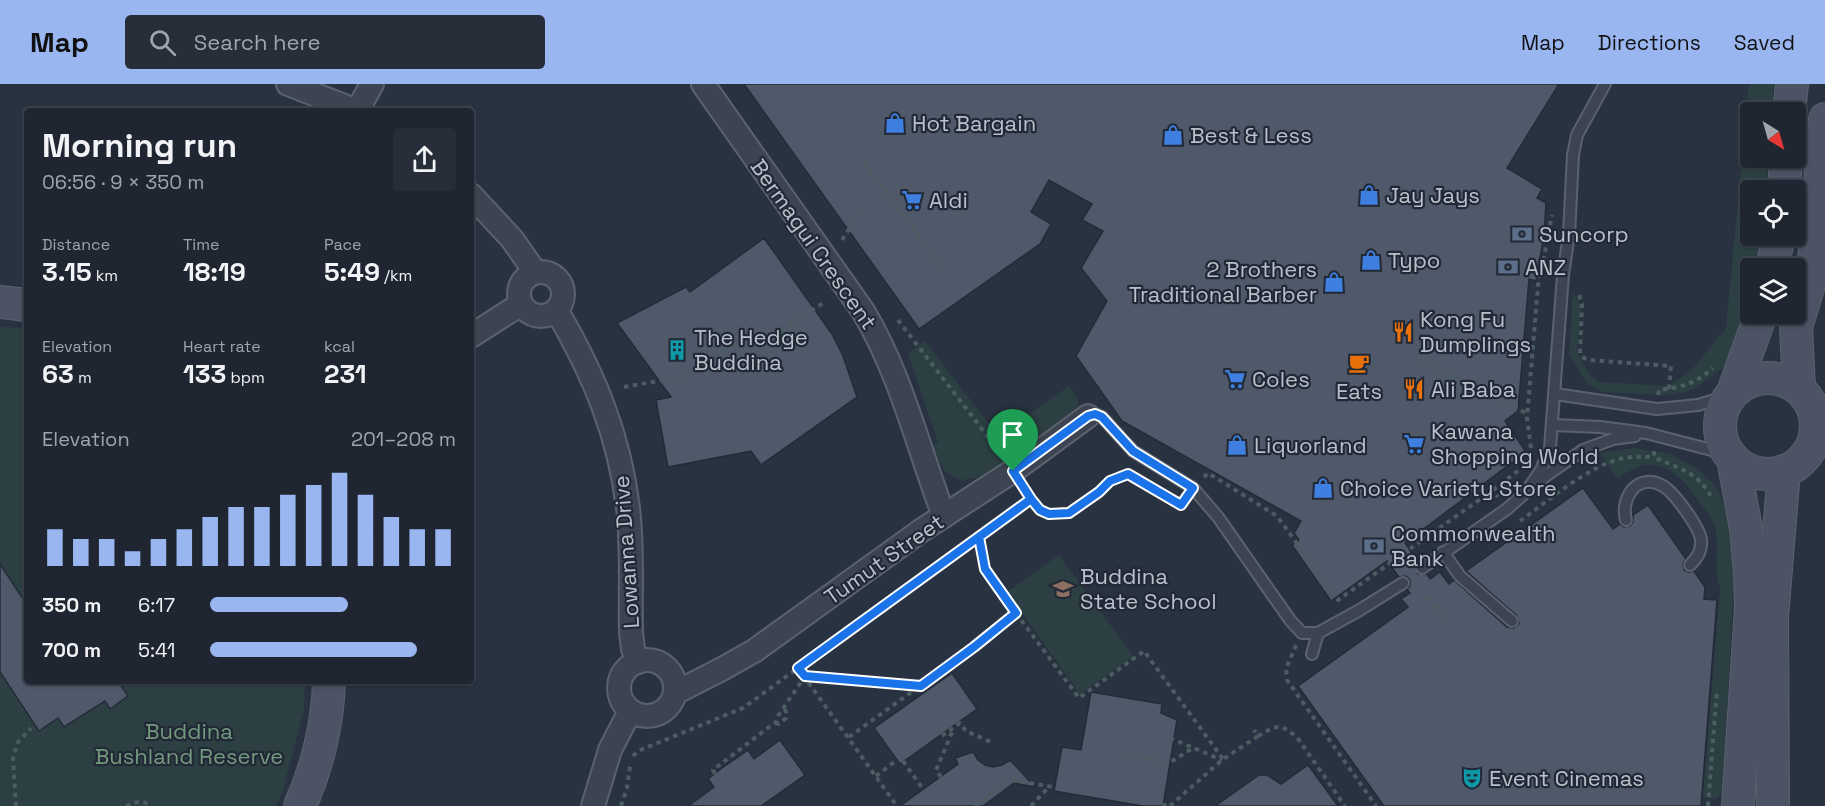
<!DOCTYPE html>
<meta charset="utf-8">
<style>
body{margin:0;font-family:"Space Grotesk",sans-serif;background:#272e39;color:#f1f3f6;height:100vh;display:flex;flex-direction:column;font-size:22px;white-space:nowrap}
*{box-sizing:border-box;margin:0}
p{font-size:20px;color:#a1a5ab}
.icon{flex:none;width:33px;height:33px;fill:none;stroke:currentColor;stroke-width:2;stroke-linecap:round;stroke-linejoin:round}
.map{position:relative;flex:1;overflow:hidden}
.panel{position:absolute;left:24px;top:24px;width:450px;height:576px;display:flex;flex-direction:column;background:#1f2631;border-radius:6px;box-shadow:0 2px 4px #0004,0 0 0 2px #3c434d}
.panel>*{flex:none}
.needle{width:39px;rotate:143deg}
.tools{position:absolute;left:1740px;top:18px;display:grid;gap:12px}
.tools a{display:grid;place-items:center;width:66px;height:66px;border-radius:6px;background:#1f2631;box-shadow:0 2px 4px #0004,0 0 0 2px #3c434d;font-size:30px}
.pin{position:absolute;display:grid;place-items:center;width:51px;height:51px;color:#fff;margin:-62px -26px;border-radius:50% 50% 50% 0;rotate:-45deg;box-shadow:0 0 6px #0007}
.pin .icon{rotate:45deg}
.round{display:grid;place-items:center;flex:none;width:63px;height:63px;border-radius:6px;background:#272e39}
.summary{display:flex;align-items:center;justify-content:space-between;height:102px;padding:0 18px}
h1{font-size:33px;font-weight:700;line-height:45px}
.stats{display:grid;grid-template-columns:repeat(3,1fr);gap:9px;height:102px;padding:6px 18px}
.stats div{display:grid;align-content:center}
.stats b{font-size:26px;font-weight:700}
.stats small{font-size:16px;font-weight:400}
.stats p{font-size:16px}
.chart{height:168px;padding:12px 18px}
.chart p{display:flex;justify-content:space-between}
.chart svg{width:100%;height:108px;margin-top:6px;stroke:#99b6f1;stroke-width:6}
ul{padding:0 18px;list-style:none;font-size:20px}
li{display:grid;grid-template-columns:96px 72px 1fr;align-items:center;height:45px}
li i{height:15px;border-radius:8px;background:#99b6f1}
header{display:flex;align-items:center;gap:36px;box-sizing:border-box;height:84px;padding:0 30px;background:#99b6f1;color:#111}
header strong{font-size:28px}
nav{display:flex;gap:33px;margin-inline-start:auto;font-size:21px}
.search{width:420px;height:54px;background:#272e39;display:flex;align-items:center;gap:15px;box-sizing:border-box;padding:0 21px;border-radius:6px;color:#a1a5ab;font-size:22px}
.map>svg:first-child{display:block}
</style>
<header>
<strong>Map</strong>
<div class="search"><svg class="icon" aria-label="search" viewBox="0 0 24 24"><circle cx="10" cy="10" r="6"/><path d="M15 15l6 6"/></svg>Search here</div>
<nav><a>Map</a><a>Directions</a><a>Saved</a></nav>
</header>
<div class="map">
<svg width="1825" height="722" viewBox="0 0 1825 722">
<rect width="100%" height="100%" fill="#293241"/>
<!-- green -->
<g fill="#2c4043">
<polygon points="1749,0 1774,0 1772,28 1750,28 1750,74 1768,74 1766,106 1750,106 1750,152 1762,152 1760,184 1750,184 1750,222 1739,257 1725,282 1697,303 1683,309 1658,311 1601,308 1587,300 1569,270 1573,209 1581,221 1577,268 1588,288 1598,298 1668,302 1691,287 1726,244"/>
<polygon points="0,243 27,244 27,597 305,597 304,627 282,709 276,722 0,722"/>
<polygon points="925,257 998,352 1069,302 1078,316 1079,321 1074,326 982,393 960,396 946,388 929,363 938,359 908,269"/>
<path d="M1634 364 1670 370 1696 384 1717 403 1730 438 1734 501 1722 709 1716 715 1703 714 1720 505C1712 482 1722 460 1714 440 1711 432 1703 424 1698 416 1677 385 1652 366 1618 395L1600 369Z"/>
<polygon points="1059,471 1133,572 1080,610 1007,508"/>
</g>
<!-- building -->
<g fill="#4f596a" stroke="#242b38" stroke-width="1.5">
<polygon points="744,0 1559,0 1507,84 1542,105 1537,114 1546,119 1544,151 1536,197 1529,195 1518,327 1505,337 1526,368 1405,459 1418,478 1415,484 1418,490 1427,490 1430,495 1440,488 1449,500 1454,496 1507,543 1514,544 1519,539 1517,532 1466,487 1583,404 1613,445 1620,440 1624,443 1630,442 1633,438 1633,431 1648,421 1686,475 1683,480 1684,486 1689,488 1694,487 1705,503 1704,515 1717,516 1701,722 1384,722 1298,602 1408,523 1401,515 1410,509 1407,505 1410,502 1410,496 1406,492 1399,493 1387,477 1331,517 1292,461 1299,456 1294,449 1301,437 1122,337 1076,272 1107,217 1081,184 1103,147 1082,136 1092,120 1049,96 1031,128 1051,140 1040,160 919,245"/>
<polygon points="764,154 832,250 843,272 857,313 761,381 751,367 668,383 656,316 671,313 617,239 686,203 690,208"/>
<polygon points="0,480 27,521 27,597 118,597 128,612 110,625 105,617 64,643 58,634 39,647 0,588"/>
<polygon points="952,589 977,625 900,680 874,644"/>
<polygon points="1091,608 1162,620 1161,629 1177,636 1163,722 1143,722 1054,707 1062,663 1081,666"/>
<polygon points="780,656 805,691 761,722 688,722 714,703 708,695 722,684 748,666 754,675"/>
<polygon points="973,668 978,676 985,681 993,683 1002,681 1010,676 1035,703 1014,699 983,722 900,722 958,680 955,674"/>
<polygon points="1308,681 1338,722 1215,722 1259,691 1267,691 1281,700"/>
</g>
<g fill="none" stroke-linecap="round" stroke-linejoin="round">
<!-- lane casing -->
<g stroke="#5b626e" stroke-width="14">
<g id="lane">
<polyline points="1555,310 1657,325 1698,321 1731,311"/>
<polyline points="1088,332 1095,330 1102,333 1133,367 1193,404 1218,433 1290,536 1302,549 1318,549 1358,527 1403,499"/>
<polyline points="1553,341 1600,343 1646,349 1731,371"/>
<polyline points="1537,398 1583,366 1613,355 1635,352"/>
<path d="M1626 436C1620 414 1637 389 1661 401 1673 406 1700 444 1701 456 1702 467 1697 474 1690 481"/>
<polyline points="1443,468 1460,492 1512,537"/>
<polyline points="1422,484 1507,425 1526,408 1541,386 1550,364 1563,191 1569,151 1573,71 1577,51 1605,0"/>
<polyline points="1312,570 1318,549"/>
</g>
</g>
<!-- street casing -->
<g stroke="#5b626e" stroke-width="26">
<g id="street">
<polyline points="288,0 357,27"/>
<path d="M703 0 863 227C901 290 918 364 944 432"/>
<polyline points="357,27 372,0"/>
<polyline points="471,111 512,155 535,188"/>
<circle cx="541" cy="210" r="22"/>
<path d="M557 227C594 291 619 350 628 424 633 465 630 507 631 548L633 565 638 578"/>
<polyline points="471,252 521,220"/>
<polyline points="1816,351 1825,352"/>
<circle cx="647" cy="604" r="28"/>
<polyline points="675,609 722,585 754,567 922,446 1013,387 1088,332"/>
<polyline points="593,722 610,666 630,627"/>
</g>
</g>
<!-- secondary casing -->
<g stroke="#5b626e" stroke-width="34">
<g id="secondary">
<polyline points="1789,28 1792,0"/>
<polyline points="1784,106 1786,74"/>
<polyline points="1772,184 1779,152"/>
<polyline points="0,218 27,221"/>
<circle cx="1768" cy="342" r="48"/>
<polyline points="1799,304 1796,243 1813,188 1825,35"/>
<polyline points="1733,308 1761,230"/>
<polyline points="1733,375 1746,444 1750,488 1751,524 1738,722"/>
<path d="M300 722C317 684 328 639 329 597"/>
<polyline points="1773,722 1772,533 1784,387"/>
</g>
</g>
<!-- path -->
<g stroke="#4b5d61" stroke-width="4" stroke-dasharray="4.5 4.5" stroke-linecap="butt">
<polyline points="864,78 946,189"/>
<polyline points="842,156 862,125"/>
<polyline points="1579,211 1582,220 1580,269 1584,274 1590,276 1671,282 1669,305"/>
<polyline points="1743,212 1747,193"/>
<polyline points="898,236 1002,371"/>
<polyline points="781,247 823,219"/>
<polyline points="1416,275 1528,330"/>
<polyline points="624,303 687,292 740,258 753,265 768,256"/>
<path d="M1658 311 1659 306C1682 303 1695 300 1713 284"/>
<polyline points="1531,364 1527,334 1539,189 1542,183 1552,131"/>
<path d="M1654 367V373C1681 386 1698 387 1713 416"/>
<polyline points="1204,393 1208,389 1277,432 1338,516 1493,406 1498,413"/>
<polyline points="1493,406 1519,386"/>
<path d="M1520 437C1548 417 1587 383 1620 375 1631 372 1642 373 1654 373"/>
<polyline points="1428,513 1445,537"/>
<polyline points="1016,529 1079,614 1144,567 1223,675"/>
<polyline points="1296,561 1286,585 1287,596 1376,722"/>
<polyline points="798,584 897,722"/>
<polyline points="775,639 779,640 786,634 786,628 784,624"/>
<polyline points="942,652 960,639 966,647 993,659"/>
<path d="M1258 652C1278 640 1282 639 1299 656L1345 722"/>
<polyline points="849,653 974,563 1016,529 985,485 979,453"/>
<polyline points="1170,654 1222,676"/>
<polyline points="633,672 638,667 743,624 1031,415 1040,426 1049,430 1069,429 1099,408 1110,397 1128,391 1181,421 1184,417"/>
<polyline points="1123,674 1123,670 1169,679 1193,664"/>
<polyline points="903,677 923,705"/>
<polyline points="715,690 713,686 777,637 778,632 805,592 920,602"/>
<polyline points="876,692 897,676"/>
<polyline points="941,693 936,686 954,644"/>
<polyline points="1163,720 1166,722"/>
<polyline points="16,722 13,674 18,658 31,644"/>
<path d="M126 722C136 718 141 716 150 721"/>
<polyline points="621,722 627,704 630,682"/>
<polyline points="975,722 1012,696 1054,703"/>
<polyline points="1031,722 1045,707 1048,702"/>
<polyline points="1170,722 1222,676 1258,652 1254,646"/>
<polyline points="1708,722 1717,605"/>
</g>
<!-- lane -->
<use href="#lane" stroke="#3d4451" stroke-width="10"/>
<!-- street -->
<use href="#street" stroke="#3d4451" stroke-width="22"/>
<!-- secondary -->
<use href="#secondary" stroke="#4b5364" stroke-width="32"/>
</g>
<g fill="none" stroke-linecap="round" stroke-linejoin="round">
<!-- route casing -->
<g stroke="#fff" stroke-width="12">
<polyline id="route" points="1013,387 1031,415 798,584 805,592 921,602 974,563 1016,529 985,485 979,453 1031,415 1040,426 1049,430 1069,429 1099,408 1110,397 1128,390 1181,421 1193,404 1133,367 1102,333 1095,330 1088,332 1013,387"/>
</g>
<!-- route -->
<use href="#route" stroke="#1a73e8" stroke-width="8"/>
</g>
<!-- icons -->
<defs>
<g id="shop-bare" transform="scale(1.62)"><path d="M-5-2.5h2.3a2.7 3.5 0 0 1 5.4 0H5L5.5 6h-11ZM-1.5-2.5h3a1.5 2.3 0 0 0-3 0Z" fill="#3f7fe0" stroke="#222936" stroke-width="2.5" paint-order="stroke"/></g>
<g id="supermarket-bare" transform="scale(1.62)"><path d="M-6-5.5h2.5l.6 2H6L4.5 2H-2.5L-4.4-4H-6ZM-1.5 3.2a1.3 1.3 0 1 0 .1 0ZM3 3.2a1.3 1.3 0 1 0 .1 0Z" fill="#3f7fe0" stroke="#222936" stroke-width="2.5" paint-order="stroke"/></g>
<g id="bank-bare" transform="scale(1.62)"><path d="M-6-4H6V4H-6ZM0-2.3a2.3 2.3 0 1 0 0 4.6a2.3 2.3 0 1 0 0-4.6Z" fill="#5c6f8a" stroke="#222936" stroke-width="2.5" paint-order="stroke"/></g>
<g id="restaurant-bare" transform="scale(1.62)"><path d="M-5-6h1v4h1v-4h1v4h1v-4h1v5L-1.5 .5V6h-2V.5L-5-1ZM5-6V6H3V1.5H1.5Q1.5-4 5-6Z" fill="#e8710a" stroke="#222936" stroke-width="2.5" paint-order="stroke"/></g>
<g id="building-bare" transform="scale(1.62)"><path d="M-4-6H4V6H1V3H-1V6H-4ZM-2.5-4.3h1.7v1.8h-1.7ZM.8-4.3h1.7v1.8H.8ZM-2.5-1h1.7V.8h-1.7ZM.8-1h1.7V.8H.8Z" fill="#0f9aa8" stroke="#222936" stroke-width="2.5" paint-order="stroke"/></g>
<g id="cafe-bare" transform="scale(1.62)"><path d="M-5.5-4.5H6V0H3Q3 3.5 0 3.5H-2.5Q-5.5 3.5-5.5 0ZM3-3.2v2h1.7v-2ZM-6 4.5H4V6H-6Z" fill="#e8710a" stroke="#222936" stroke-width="2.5" paint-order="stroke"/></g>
<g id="school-bare" transform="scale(1.62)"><path d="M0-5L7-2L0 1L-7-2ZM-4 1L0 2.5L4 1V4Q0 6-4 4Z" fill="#8d6e63" stroke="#222936" stroke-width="2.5" paint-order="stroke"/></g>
<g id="theatre-bare" transform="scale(1.62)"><path d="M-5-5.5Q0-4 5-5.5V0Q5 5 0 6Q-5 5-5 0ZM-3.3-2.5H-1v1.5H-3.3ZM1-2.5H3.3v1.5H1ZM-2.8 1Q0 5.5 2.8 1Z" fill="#0f9aa8" stroke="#222936" stroke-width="2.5" paint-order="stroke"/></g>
</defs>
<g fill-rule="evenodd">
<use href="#shop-bare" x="895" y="39"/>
<use href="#shop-bare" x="1173" y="51"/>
<use href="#shop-bare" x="1369" y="111"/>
<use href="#supermarket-bare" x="912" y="116"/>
<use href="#bank-bare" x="1522" y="150"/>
<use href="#shop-bare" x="1371" y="176"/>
<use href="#bank-bare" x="1508" y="183"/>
<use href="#shop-bare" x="1334" y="198"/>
<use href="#restaurant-bare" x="1403" y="248"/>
<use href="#building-bare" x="677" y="266"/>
<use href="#cafe-bare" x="1359" y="279"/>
<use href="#supermarket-bare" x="1235" y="295"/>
<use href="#restaurant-bare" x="1414" y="305"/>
<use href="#supermarket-bare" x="1414" y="360"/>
<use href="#shop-bare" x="1237" y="361"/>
<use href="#shop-bare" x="1323" y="404"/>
<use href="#bank-bare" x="1374" y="462"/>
<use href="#school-bare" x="1063" y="505"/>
<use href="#theatre-bare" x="1472" y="694"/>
</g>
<g text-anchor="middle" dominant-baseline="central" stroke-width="4.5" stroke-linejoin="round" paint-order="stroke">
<!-- poi labels -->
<g font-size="22" fill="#bac0cb" stroke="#222936" text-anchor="start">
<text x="912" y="39">Hot Bargain</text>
<text x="1190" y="51">Best &amp; Less</text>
<text x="1386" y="111">Jay Jays</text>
<text x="929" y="116">Aldi</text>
<text x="1539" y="150">Suncorp</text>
<text x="1388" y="176">Typo</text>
<text x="1525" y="183">ANZ</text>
<text x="1317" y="185" text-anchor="end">2 Brothers<tspan x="1317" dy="25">Traditional Barber</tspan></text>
<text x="1420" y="235">Kong Fu<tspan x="1420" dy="25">Dumplings</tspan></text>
<text x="694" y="253">The Hedge<tspan x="694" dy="25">Buddina</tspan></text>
<text x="1252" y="295">Coles</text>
<text x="1431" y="305">Ali Baba</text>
<text x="1359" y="307" text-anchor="middle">Eats</text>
<text x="1431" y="347">Kawana<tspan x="1431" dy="25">Shopping World</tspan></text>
<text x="1254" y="361">Liquorland</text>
<text x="1340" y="404">Choice Variety Store</text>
<text x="1391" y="449">Commonwealth<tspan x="1391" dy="25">Bank</tspan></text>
<text x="1080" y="492">Buddina<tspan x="1080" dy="25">State School</tspan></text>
<text x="1489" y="694">Event Cinemas</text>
</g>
<!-- street labels -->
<g font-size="22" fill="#bac0cb" stroke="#222936">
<text transform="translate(814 160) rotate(55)">Bermagui Crescent</text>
<text transform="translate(626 468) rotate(-94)">Lowanna Drive</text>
<text transform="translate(884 475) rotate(-35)">Tumut Street</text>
</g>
<!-- park labels -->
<g font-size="22" fill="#739a7e" stroke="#222936">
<text x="189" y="647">Buddina<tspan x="189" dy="25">Bushland Reserve</tspan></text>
</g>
</g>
</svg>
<div class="tools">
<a><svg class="needle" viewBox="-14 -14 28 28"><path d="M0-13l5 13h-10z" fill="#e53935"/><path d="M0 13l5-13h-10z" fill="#a1a5ab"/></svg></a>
<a><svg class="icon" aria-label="locate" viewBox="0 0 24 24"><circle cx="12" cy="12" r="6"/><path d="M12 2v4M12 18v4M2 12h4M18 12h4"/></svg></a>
<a><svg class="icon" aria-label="layers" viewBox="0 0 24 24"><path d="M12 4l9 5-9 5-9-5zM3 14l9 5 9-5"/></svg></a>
</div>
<div class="pin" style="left:1013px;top:387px;background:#1e9e55"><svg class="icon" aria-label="arrive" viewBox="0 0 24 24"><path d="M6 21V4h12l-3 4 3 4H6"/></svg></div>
<section class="panel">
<div class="summary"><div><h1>Morning run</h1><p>06:56 · 9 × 350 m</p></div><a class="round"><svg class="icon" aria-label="share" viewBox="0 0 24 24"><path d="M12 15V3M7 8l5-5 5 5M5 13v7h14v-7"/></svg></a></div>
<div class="stats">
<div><p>Distance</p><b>3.15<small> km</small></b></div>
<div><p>Time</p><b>18:19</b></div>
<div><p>Pace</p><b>5:49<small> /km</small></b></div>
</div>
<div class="stats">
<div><p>Elevation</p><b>63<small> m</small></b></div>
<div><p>Heart rate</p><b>133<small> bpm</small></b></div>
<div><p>kcal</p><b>231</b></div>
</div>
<div class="chart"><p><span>Elevation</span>201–208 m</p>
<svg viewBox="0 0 160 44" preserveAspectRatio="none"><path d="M5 44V29M15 44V33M25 44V33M35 44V38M45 44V33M55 44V29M65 44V24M75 44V20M85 44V20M95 44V15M105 44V11M115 44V6M125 44V15M135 44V24M145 44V29M155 44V29"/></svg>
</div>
<ul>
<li><b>350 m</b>6:17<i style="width:56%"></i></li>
<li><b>700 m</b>5:41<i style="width:84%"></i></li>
</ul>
</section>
</div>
